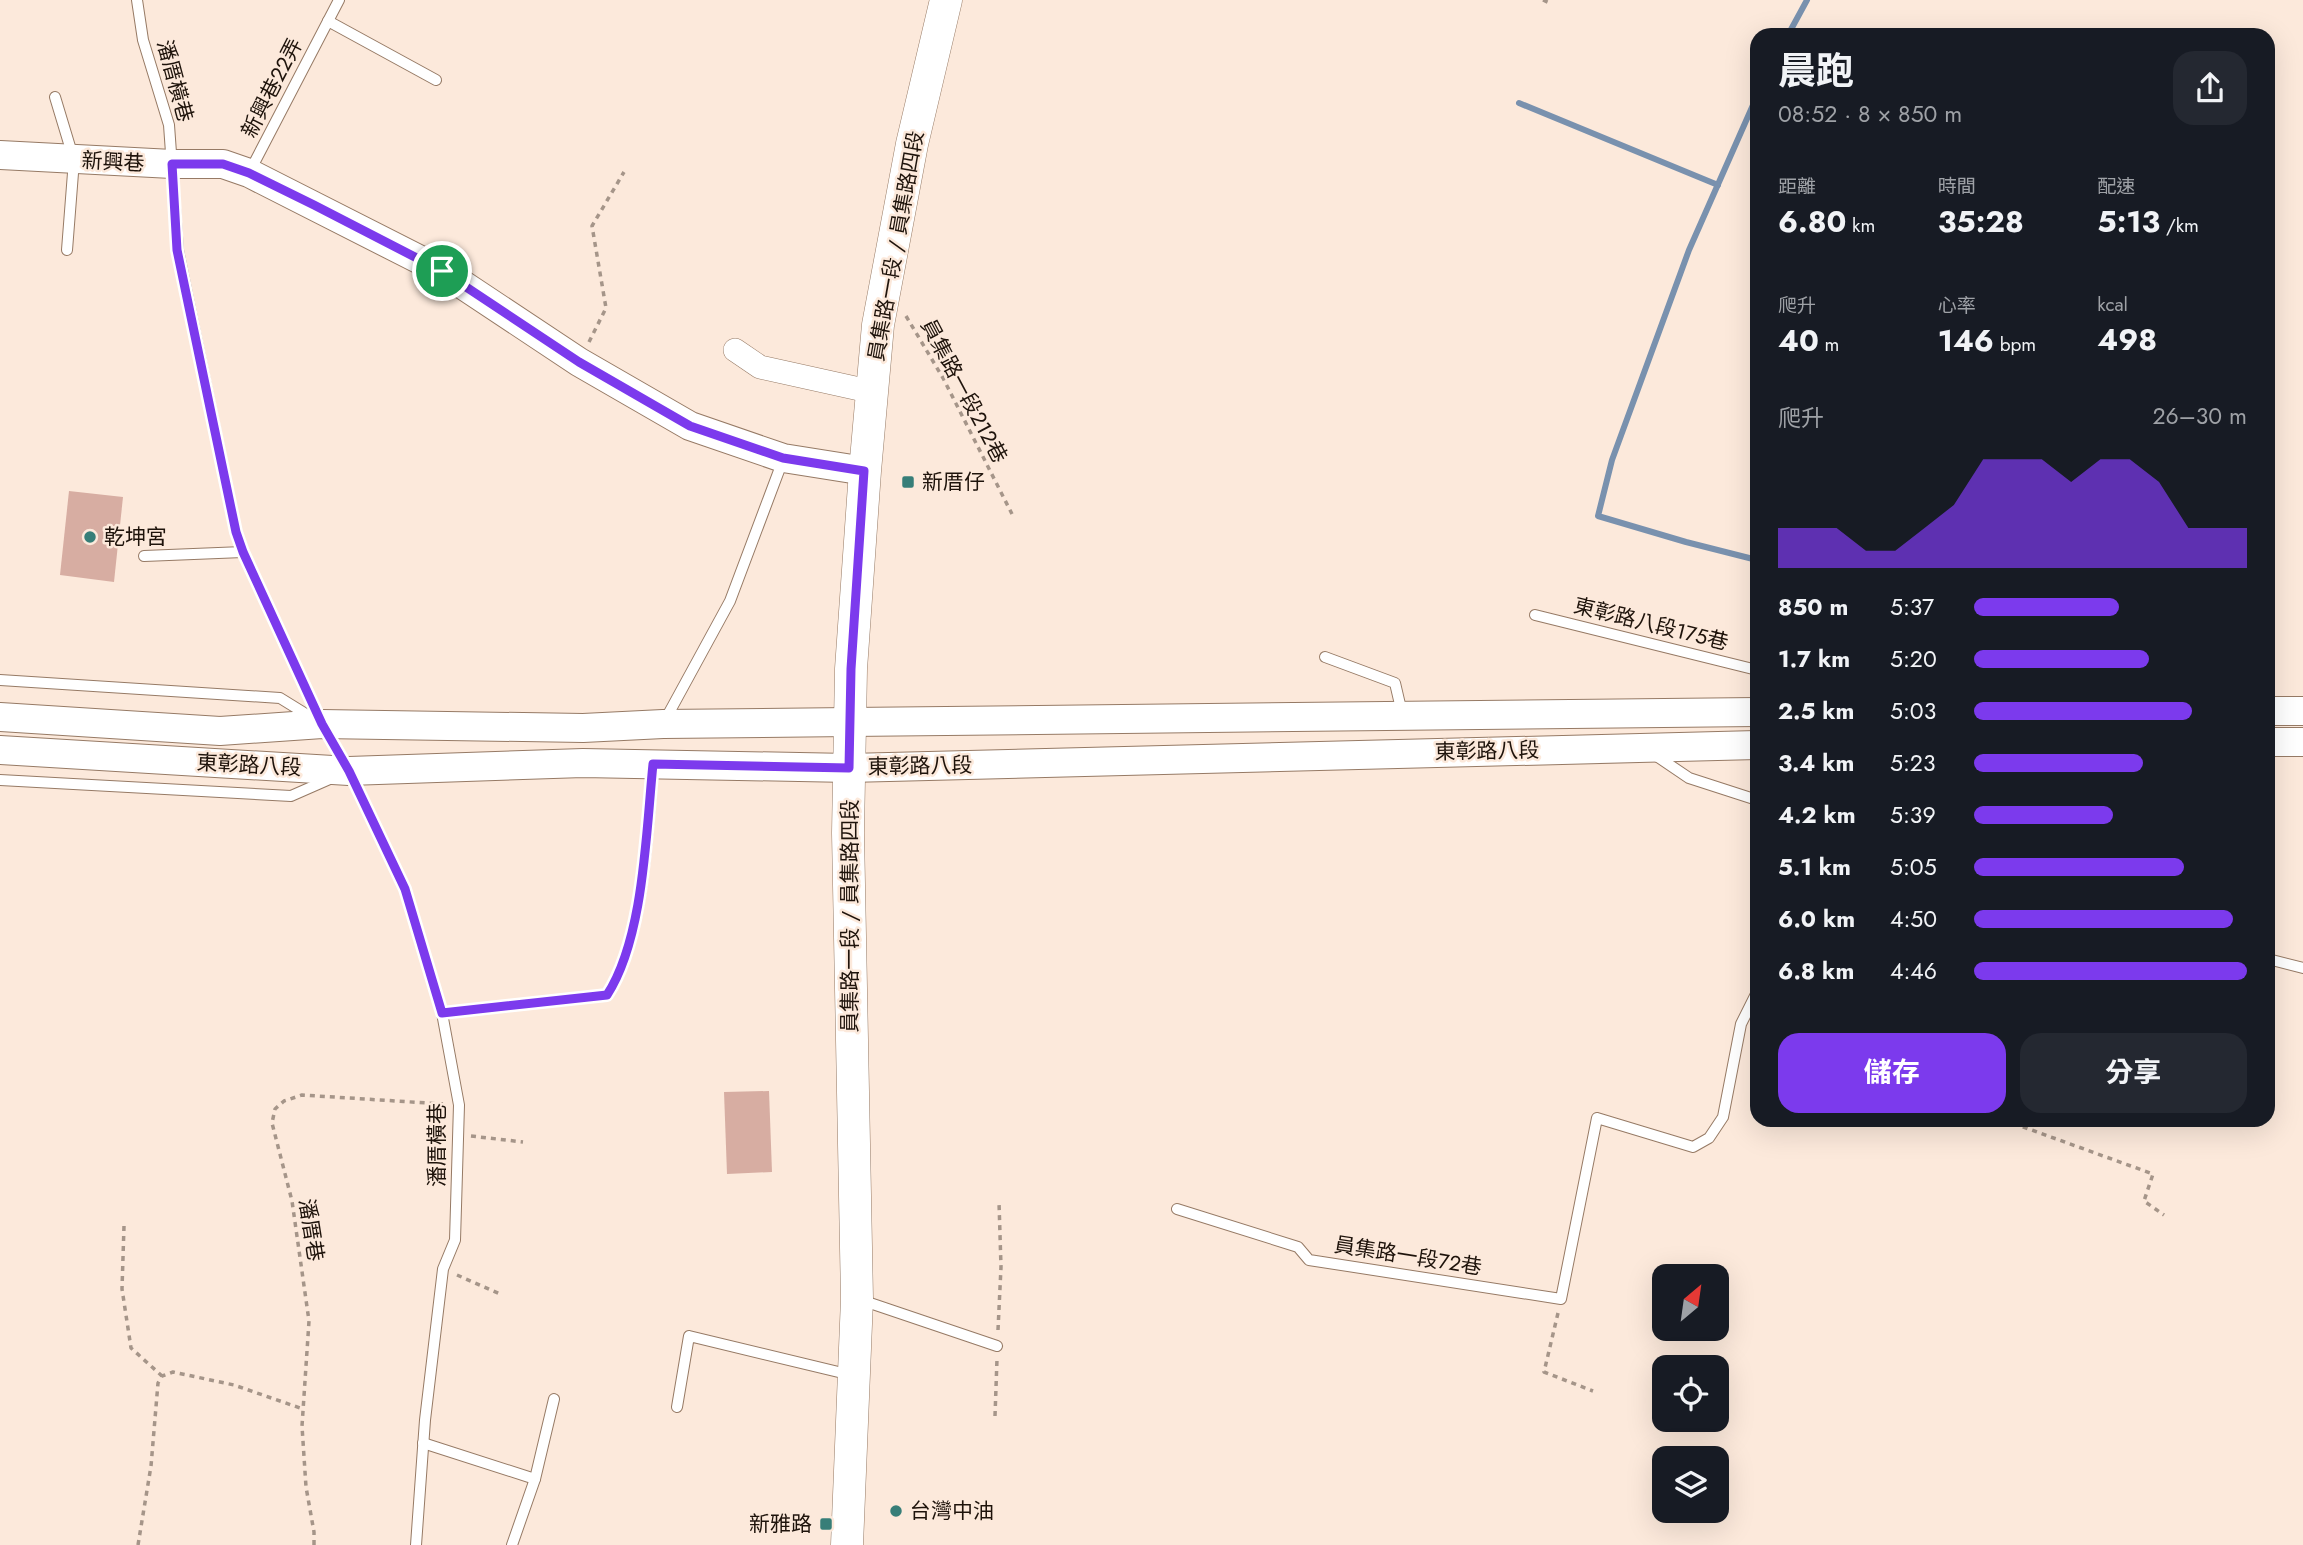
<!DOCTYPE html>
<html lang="zh-TW">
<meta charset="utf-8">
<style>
body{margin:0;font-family:Jost,"Noto Sans TC",sans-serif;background:#242831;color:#f1f3f6;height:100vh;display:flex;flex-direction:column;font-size:26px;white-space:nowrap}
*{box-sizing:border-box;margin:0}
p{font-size:23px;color:#9ea1a6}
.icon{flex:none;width:38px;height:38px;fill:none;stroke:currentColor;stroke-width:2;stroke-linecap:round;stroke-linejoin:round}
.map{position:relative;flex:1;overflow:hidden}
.drawer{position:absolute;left:1750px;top:28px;width:525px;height:1099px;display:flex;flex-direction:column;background:#171b24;border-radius:21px;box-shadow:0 7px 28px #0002}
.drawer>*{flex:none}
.needle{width:46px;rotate:29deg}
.buttons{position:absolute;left:1652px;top:1264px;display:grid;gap:14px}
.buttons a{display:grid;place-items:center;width:77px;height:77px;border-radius:14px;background:#171b24;box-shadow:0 7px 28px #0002;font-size:35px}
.pin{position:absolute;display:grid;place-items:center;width:60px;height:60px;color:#fff;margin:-30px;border:4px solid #fff;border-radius:50%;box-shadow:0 2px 7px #0007}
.round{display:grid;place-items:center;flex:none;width:74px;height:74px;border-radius:21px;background:#242831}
.head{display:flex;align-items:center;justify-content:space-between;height:119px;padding:0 28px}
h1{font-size:38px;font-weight:700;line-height:52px}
.figures{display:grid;grid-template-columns:repeat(3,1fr);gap:10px;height:119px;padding:7px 28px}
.figures div{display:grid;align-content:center}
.figures b{font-size:30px;font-weight:700}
.figures small{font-size:19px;font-weight:400}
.figures p{font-size:19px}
.chart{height:196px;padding:14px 28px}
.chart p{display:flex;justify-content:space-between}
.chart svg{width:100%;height:126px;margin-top:7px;fill:#7c3aed;opacity:.7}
.primary-button{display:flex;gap:14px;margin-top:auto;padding:14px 28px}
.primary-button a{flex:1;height:80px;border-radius:21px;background:#7c3aed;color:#fff;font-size:28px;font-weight:700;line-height:80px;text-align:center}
.primary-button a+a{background:#242831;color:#f1f3f6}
ul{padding:0 28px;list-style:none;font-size:23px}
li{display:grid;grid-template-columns:112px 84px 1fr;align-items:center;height:52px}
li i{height:18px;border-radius:9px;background:#7c3aed}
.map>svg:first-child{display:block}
</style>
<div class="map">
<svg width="2303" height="1545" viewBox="0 0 2303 1545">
<rect width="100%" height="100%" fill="#fce9db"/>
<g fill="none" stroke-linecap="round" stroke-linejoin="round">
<!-- stream -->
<g stroke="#7991ae" stroke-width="6">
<polyline points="1788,35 1807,0"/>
<polyline points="1757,96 1689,250 1612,460 1598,516 1686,542 1757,560"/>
<polyline points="1519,103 1718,185"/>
</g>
</g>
<!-- building -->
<g fill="#d7ada2">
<polygon points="69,491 123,497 114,582 60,575"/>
<polygon points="769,1091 772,1172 727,1174 724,1092"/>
</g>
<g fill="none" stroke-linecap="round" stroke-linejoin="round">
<!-- service casing -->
<g stroke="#967a65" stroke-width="12">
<g id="service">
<polyline points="137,0 143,40 169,125 178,250 236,532 243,552 322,724 349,771 405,889 442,1013 459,1105 455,1240 443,1269 425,1420 416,1545"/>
<polyline points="328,21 436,80"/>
<polyline points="55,97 74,160 67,250"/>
<polyline points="250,171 339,0"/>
<polyline points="144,556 243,552"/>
<polyline points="1535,615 1757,670"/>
<polyline points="1325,657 1395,683 1402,713"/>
<polyline points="0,680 280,698 314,719"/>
<polyline points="664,722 730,601 783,460"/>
<polyline points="1655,755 1689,778 1757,800"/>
<polyline points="0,780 291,796 332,778"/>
<polyline points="2268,959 2303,968"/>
<path d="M442 1013 607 995C644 939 647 832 653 765"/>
<polyline points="1177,1209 1298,1247 1309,1260 1561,1299 1597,1118 1693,1147 1709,1138 1723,1117 1741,1024 1757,992"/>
<polyline points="861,1300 997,1346"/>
<polyline points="677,1407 689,1336 851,1375"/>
<polyline points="423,1443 535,1479"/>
<polyline points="512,1545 535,1479 554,1399"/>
</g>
</g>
<!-- minor casing -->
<g stroke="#967a65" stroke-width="24">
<polyline id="minor" points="735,350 760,367 873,392"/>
</g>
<!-- tertiary casing -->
<g stroke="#967a65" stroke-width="30">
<g id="tertiary">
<polyline points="0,155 172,164 223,164 249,173 442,271 579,362 690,426 783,458 865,471"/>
<polyline points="2268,711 2303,711"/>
<polyline points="0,717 220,731 322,724 583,728 663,724 850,722 1757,712"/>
<polyline points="2268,742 2303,742"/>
<polyline points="0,750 349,771 583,763 849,768 1757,745"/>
</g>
</g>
<!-- secondary casing -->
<g stroke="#967a65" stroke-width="33">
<polyline id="secondary" points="847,1545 857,1299 848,833 851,669 865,471 878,325 912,144 946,0"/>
</g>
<!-- path -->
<g stroke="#a59589" stroke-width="3.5" stroke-dasharray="5 5" stroke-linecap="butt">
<polyline points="1543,0 1552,4"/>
<polyline points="906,316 943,378 1012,514"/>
<polyline points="589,342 606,308 592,226 624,172"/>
<polyline points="2004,1120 2153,1174 2144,1201 2164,1215"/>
<polyline points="471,1136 523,1142"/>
<polyline points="124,1226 122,1289 131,1348 162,1376"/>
<polyline points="457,1275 500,1294"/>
<polyline points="1558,1313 1544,1372 1593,1391"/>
<polyline points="998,1330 1001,1267 999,1202"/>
<polyline points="995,1416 997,1359"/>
<polyline points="138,1545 151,1466 158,1383 162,1376 173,1372 234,1385 303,1409"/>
<polyline points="314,1545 314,1532 306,1487 302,1426 309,1321 292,1201 272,1123 275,1109 284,1101 302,1095 443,1104"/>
</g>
<!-- service -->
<use href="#service" stroke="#fff" stroke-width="10"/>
<!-- minor -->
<use href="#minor" stroke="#fff" stroke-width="23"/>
<!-- tertiary -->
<use href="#tertiary" stroke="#fff" stroke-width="28"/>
<!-- secondary -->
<use href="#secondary" stroke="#fff" stroke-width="32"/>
</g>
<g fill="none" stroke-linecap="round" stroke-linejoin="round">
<!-- route casing -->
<g stroke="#fff" stroke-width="14">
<path id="route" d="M172 164H223L249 173 314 205 442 271 579 362 690 426 783 458 864 471 851 669 849 768 653 764C646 832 644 938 607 995L442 1013 405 889 349 771 322 724 243 552 236 532 177 250Z"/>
</g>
<!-- route -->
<use href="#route" stroke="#7c3aed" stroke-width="9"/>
</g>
<!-- markers -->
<g fill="#377e78" stroke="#fce9db" stroke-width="2.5">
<rect x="901" y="475" width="14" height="14" rx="3.5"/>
<circle cx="90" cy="537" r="7"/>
<circle cx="896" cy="1511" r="7"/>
<rect x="819" y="1517" width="14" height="14" rx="3.5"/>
</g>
<g text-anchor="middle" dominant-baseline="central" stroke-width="5" stroke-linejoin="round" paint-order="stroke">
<!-- street labels -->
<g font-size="21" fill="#1e130b" stroke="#fce9db">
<text transform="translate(175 81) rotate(75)">潘厝橫巷</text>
<text transform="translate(272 88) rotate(-63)">新興巷22弄</text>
<text transform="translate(113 162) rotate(3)">新興巷</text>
<text transform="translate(896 246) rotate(-80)">員集路一段 / 員集路四段</text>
<text transform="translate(964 391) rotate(62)">員集路一段212巷</text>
<text transform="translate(1651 624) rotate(14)">東彰路八段175巷</text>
<text transform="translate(1487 751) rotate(-1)">東彰路八段</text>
<text transform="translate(249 765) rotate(3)">東彰路八段</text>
<text transform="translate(920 766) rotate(-1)">東彰路八段</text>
<text transform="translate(850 916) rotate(-90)">員集路一段 / 員集路四段</text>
<text transform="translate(437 1145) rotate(-90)">潘厝橫巷</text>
<text transform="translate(311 1230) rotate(81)">潘厝巷</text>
<text transform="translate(1408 1256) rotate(9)">員集路一段72巷</text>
</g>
<!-- poi labels -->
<g font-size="21" fill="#1e130b" stroke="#fce9db" text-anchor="start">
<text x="922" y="482">新厝仔</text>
<text x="104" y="537">乾坤宮</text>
<text x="910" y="1511">台灣中油</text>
<text x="812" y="1524" text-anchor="end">新雅路</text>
</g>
</g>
</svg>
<div class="buttons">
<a><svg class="needle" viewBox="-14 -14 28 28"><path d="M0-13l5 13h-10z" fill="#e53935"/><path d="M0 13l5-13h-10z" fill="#9ea1a6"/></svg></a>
<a><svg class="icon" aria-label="locate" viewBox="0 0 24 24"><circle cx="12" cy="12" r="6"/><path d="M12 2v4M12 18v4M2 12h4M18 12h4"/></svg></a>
<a><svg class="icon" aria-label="layers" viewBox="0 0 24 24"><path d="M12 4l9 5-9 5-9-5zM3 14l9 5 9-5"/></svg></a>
</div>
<div class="pin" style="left:442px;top:271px;background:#1e9e55"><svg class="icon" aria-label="arrive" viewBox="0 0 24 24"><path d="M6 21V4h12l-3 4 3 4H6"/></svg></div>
<section class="drawer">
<div class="head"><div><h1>晨跑</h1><p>08:52 · 8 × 850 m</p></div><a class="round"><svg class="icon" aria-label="share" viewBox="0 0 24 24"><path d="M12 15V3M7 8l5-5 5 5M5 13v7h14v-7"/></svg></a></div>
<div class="figures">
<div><p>距離</p><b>6.80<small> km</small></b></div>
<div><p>時間</p><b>35:28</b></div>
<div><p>配速</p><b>5:13<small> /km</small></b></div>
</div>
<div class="figures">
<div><p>爬升</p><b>40<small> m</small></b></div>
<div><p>心率</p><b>146<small> bpm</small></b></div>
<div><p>kcal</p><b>498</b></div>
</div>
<div class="chart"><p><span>爬升</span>26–30 m</p>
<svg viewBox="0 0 160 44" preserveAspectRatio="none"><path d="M0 44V30L10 30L20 30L30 38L40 38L50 30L60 22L70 6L80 6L90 6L100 14L110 6L120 6L130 14L140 30L150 30L160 30V44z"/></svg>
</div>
<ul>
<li><b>850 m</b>5:37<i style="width:53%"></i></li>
<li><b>1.7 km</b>5:20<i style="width:64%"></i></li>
<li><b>2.5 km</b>5:03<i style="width:80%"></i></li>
<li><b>3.4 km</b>5:23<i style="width:62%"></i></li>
<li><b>4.2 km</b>5:39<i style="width:51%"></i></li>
<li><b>5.1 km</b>5:05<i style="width:77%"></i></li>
<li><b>6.0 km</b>4:50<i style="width:95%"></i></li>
<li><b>6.8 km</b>4:46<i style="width:100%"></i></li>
</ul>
<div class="primary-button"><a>儲存</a><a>分享</a></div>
</section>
</div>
